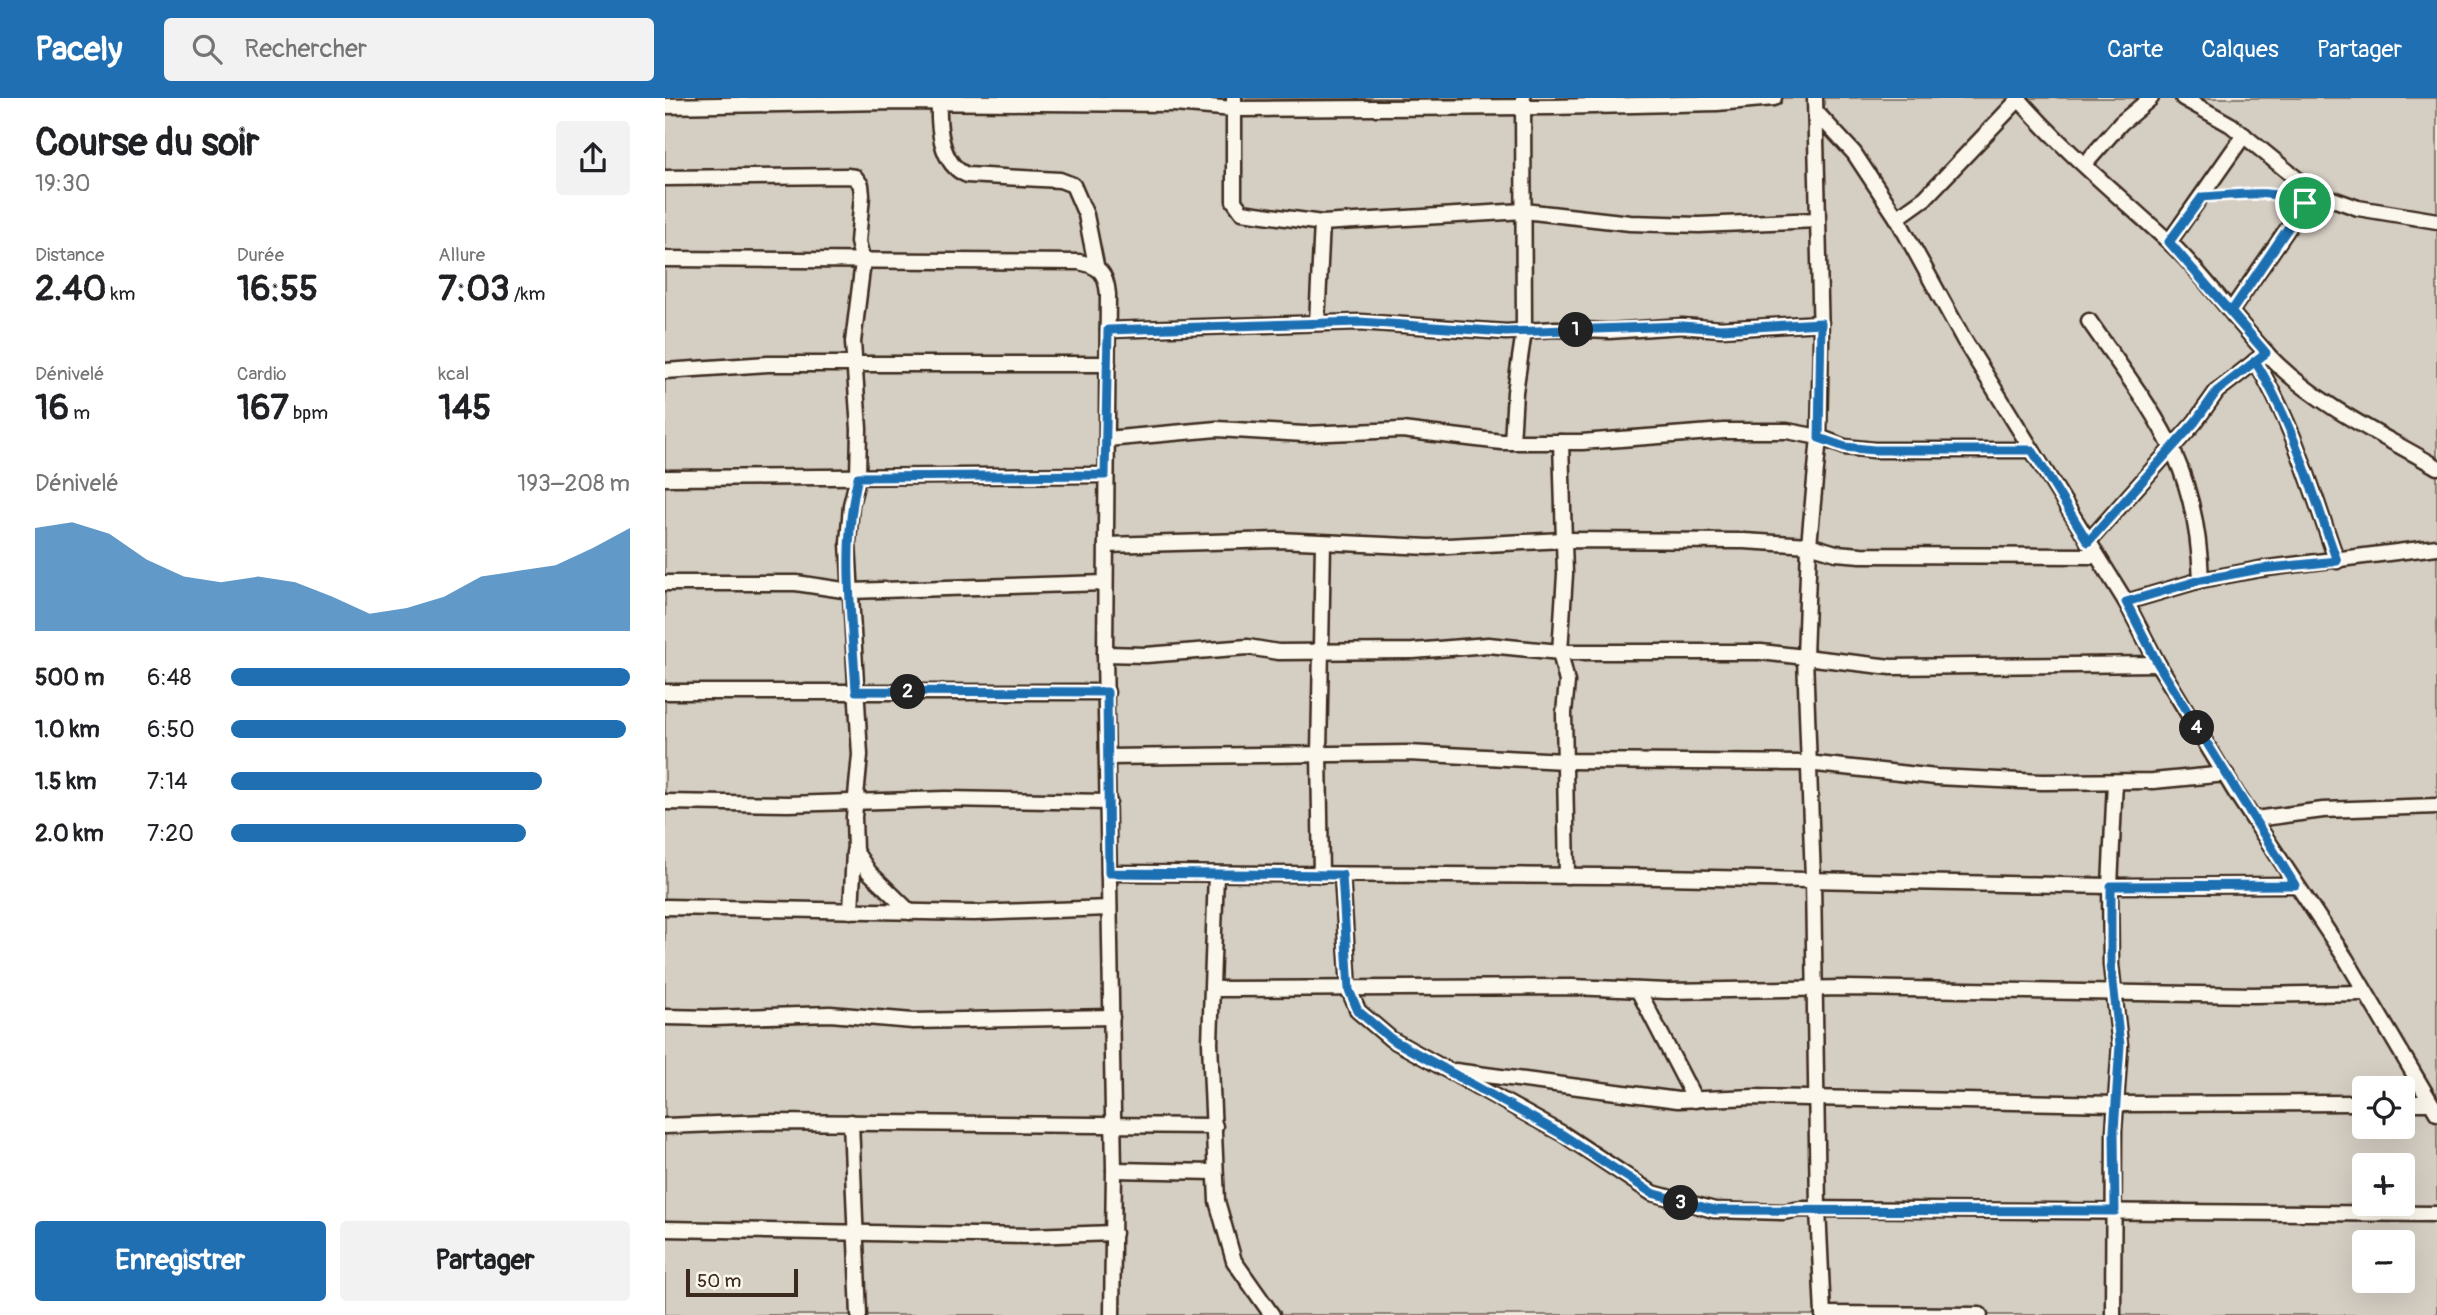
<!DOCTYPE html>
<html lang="fr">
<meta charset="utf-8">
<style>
body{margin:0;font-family:Pangolin,sans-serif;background:#f2f2f2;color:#202124;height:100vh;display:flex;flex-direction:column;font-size:26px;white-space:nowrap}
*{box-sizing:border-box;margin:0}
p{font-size:23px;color:#757577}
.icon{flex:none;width:38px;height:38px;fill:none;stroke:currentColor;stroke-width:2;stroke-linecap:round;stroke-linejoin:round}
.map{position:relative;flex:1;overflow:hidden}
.sheet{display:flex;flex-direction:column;background:#fff;width:665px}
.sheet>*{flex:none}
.tools{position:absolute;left:1687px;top:978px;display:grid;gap:14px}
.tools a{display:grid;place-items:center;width:63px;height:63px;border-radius:7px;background:#fff;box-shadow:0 7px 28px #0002;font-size:35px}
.scale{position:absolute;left:21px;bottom:18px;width:112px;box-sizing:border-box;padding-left:7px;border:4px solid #3b2a1e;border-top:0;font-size:19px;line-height:24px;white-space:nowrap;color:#3b2a1e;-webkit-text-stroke:5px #fbf7ec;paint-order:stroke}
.pin{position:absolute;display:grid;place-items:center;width:60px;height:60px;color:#fff;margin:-30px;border:4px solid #fff;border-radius:50%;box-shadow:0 2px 7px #0007}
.km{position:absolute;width:35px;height:35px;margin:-18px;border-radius:50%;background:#222;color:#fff;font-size:19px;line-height:35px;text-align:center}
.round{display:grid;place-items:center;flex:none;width:74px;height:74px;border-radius:7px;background:#f2f2f2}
.headline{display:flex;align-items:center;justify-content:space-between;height:119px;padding:0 35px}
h1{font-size:38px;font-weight:800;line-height:52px}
.figures{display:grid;grid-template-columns:repeat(3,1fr);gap:10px;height:119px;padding:7px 35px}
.figures div{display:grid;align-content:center}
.figures b{font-size:35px;font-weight:800}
.figures small{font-size:19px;font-weight:400}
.figures p{font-size:19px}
.chart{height:196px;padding:14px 35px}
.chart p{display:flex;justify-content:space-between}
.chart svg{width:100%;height:126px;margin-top:7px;fill:#1f6fb2;opacity:.7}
.cta{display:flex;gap:14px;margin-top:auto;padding:14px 35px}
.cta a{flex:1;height:80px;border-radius:7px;background:#1f6fb2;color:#fff;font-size:28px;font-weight:800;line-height:80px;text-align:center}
.cta a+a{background:#f2f2f2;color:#202124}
ul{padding:0 35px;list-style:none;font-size:23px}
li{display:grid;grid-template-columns:112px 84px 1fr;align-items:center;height:52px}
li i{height:18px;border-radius:9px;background:#1f6fb2}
header{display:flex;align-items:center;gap:42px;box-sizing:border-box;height:98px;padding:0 35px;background:#1f6fb2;color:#fff}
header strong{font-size:33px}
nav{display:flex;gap:38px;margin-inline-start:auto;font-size:24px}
.search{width:490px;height:63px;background:#f2f2f2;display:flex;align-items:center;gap:18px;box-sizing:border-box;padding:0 24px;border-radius:7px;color:#757577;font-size:26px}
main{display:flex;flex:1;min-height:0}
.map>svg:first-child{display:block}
</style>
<header>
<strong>Pacely</strong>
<div class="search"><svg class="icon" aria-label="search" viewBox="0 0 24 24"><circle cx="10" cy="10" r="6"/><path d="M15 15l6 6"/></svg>Rechercher</div>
<nav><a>Carte</a><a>Calques</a><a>Partager</a></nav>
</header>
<main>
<section class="sheet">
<div class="headline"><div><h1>Course du soir</h1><p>19:30</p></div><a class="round"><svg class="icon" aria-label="share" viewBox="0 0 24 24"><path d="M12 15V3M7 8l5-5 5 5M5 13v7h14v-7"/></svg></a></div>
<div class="figures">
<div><p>Distance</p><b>2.40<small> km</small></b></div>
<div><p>Durée</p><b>16:55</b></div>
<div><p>Allure</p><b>7:03<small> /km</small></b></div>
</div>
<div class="figures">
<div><p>Dénivelé</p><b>16<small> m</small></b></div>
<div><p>Cardio</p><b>167<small> bpm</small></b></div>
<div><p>kcal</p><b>145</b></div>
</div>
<div class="chart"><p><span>Dénivelé</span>193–208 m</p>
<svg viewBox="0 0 160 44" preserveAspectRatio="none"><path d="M0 44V8L10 6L20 10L30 19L40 25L50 27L60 25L70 27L80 32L90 38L100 36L110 32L120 25L130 23L140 21L150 15L160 8V44z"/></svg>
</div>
<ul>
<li><b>500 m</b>6:48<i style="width:100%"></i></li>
<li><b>1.0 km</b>6:50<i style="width:99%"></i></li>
<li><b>1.5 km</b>7:14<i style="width:78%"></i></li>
<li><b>2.0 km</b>7:20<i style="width:74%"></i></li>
</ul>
<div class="cta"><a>Enregistrer</a><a>Partager</a></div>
</section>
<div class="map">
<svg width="1772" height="1217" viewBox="0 0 1772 1217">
<rect width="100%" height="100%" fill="#f0ebe0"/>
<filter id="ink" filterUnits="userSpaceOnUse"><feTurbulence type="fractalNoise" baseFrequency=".0143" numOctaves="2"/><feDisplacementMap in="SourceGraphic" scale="14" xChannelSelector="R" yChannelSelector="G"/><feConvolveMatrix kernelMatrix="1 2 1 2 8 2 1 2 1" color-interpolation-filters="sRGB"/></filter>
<g filter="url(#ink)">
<!-- green -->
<path fill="#d5cec3" stroke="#887c70" stroke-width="2" fill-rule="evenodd" d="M0 0H1772V1217H0ZM1699 990H1738V1029H1699ZM1699 1068H1738V1106H1699ZM1699 1144H1738V1183H1699Z"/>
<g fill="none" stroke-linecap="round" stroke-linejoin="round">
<!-- minor casing -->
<g stroke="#3b2a1e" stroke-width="19">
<g id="minor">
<path d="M274 0C273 26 274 66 302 77L395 82 408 87 421 117 431 167"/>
<polyline points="569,0 569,103 577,114 657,125 859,113 965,125 1034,127 1153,122"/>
<polyline points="1150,0 1156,241 1154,339 1144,447 1140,559 1148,781 1153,1111 1158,1217"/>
<path d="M1353 0C1398 52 1452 96 1503 143 1543 180 1573 228 1612 266 1658 310 1717 337 1772 369"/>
<polyline points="1518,0 1566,27 1648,94 1566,213"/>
<polyline points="0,8 220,4 509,6 569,11 887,9 1052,5 1109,0"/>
<polyline points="1152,15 1189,55 1232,120 1299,242 1461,504 1493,566 1571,695 1681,861 1772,1015"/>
<polyline points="1420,66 1456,25 1486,0"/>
<polyline points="0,80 182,78 190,79 196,87 197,97 193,144 198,164 188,244 194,331 193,379 186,407 183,445 195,657 189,719 190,753 204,774 245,814"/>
<polyline points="1648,94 1693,110 1772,123"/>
<polyline points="1232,120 1260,100 1354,1"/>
<polyline points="1504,144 1579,37"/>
<path d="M0 161 414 164C435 168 441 175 443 196L440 556 449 1072 447 1217"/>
<path d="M1424 223C1489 317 1532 362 1536 482"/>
<polyline points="652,225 657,125"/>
<polyline points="443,232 695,224 841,234 891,231 944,233 1017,228 1056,231 1156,225"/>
<path d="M1590 263C1628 324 1648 396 1672 463"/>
<polyline points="0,273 103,266 443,266"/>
<polyline points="442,341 552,331 639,336 737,332 837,344 917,344 1059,333 1122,333 1154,339 1180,349 1209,352 1367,352"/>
<polyline points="847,344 850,294 859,233 858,1"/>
<polyline points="896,344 900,476 895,554 902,584 899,615 902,778"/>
<polyline points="0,380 440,377"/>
<polyline points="1423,444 1530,324 1552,293 1601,255"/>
<polyline points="441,447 613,442 764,449 898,442 1079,443 1144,447 1171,455 1196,457 1432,458"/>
<polyline points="0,485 131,485 185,493 440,485"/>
<polyline points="1461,504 1536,482 1595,471 1772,449"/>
<polyline points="440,556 481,557 583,549 613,554 748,553 823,547 895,554 1096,554 1226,569 1493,566"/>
<polyline points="0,594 442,594"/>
<polyline points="443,659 743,655 899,663 1142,665 1271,679 1377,684 1488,683 1561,676"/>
<polyline points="0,704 123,706 280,701 444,704"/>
<polyline points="1590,721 1658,712 1772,708"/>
<polyline points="444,775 945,778 1445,788 1630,787"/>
<polyline points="551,776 545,945 552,1103 569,1163 607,1217"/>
<polyline points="656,777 654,655 658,445"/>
<polyline points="677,777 684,892 693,913 726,941 898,1036 987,1095 1049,1112 1118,1114 1136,1111 1772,1116"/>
<polyline points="0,809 309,815 444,810"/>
<polyline points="186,813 189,754"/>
<polyline points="549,891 907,889 1002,893 1181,890 1588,897 1699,895"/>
<polyline points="973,892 1030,1002"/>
<polyline points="0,919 49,920 165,916 248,923 447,919"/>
<polyline points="790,973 1013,1002 1090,999 1452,1006 1699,1005"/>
<polyline points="1738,1005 1764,1005"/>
<polyline points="186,1024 194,1217"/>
<polyline points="0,1028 102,1024 550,1028"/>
<polyline points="449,1072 550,1074"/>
<polyline points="0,1131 364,1138 449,1135"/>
<polyline points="1158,1216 1315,1217"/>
<polyline points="1448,1217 1449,1033 1455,947 1446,867 1445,788 1450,684"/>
</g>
</g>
<!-- path -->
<polyline stroke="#3b2a1e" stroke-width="2.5" stroke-dasharray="2 5" stroke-linecap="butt" points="1555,98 1596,94 1627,100"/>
<!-- minor -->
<use href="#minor" stroke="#fbf7ec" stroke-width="14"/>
</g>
</g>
<g fill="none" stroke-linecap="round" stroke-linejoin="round" filter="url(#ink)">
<!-- route casing -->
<g stroke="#fff" stroke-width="14">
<path id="route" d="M1640 105 1566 214 1601 255 1552 293 1530 324 1423 444 1367 352H1209L1180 349 1154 340 1156 225 1056 231 1017 228 841 234 695 224 443 232 440 377 193 379C176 449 187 522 191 593L442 594 444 775 677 777 684 892 693 913 726 941 898 1037 987 1095 1049 1112 1450 1113 1449 1033 1455 947 1446 867V788L1630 787 1493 566 1461 504 1536 482 1595 471 1672 463C1648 396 1628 324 1590 263L1601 255 1504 144 1537 99C1575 97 1604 90 1640 105"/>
</g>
<!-- route -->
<use href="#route" stroke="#1f6fb2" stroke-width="9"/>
</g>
</svg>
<div class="tools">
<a><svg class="icon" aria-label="locate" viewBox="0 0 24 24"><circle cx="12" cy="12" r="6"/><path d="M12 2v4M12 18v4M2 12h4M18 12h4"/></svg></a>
<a>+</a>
<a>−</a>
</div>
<div class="scale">50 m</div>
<div class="pin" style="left:1640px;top:105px;background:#1e9e55"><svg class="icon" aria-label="arrive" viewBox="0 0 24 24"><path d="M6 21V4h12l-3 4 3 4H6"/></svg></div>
<b class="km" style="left:911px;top:232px">1</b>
<b class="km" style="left:243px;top:594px">2</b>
<b class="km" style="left:1016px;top:1105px">3</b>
<b class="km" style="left:1532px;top:630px">4</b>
</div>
</main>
